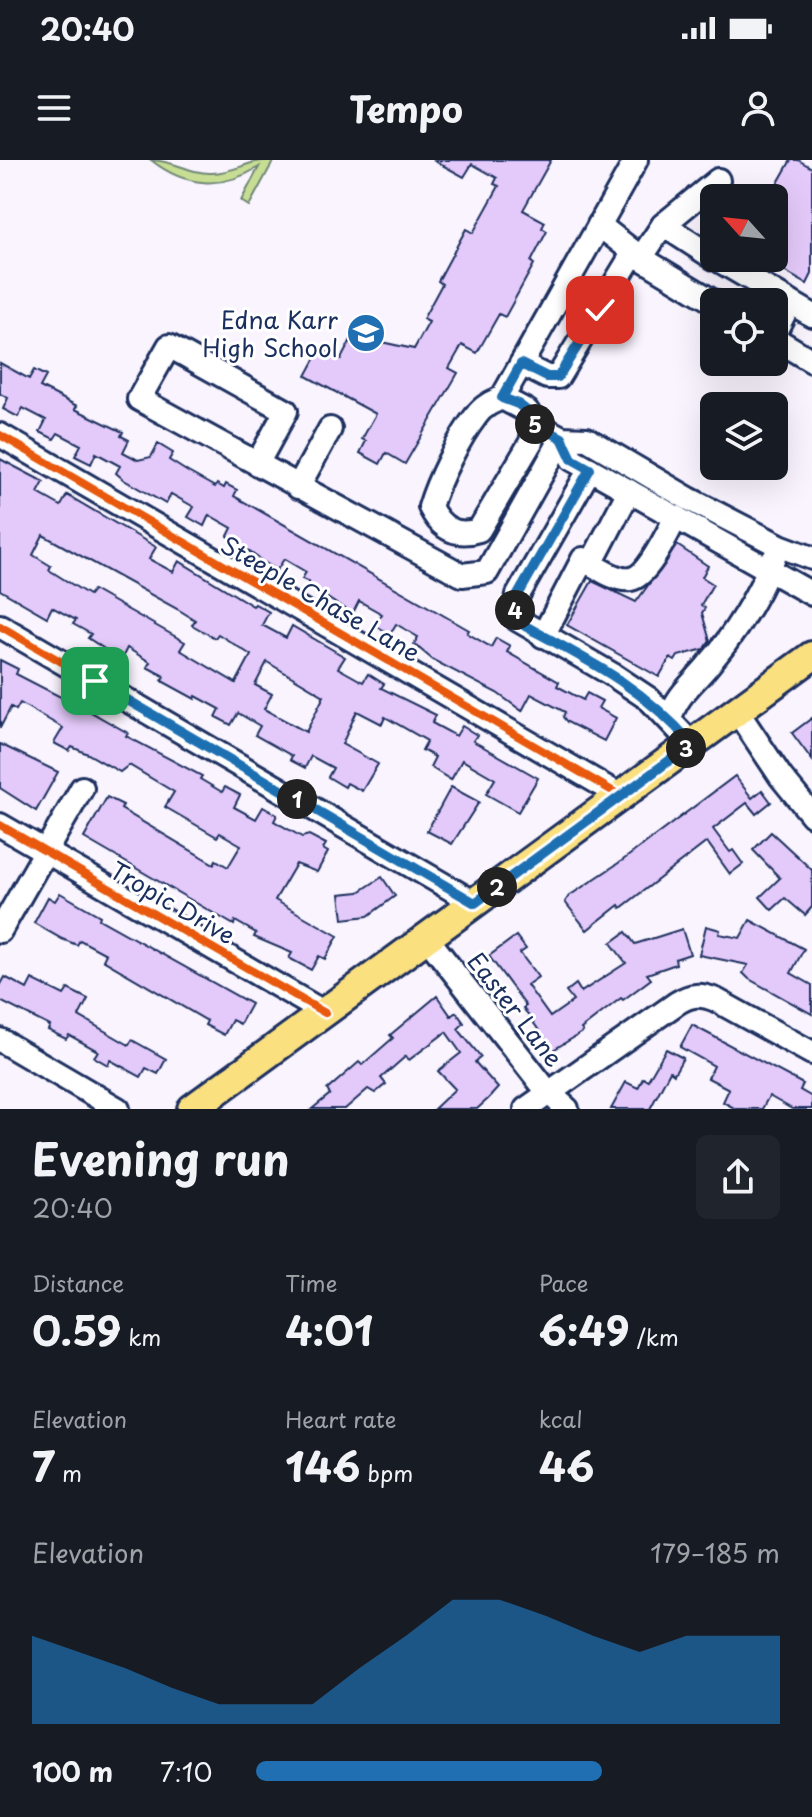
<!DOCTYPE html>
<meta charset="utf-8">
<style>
body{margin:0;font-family:"Playpen Sans",sans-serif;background:#20242c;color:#f1f3f6;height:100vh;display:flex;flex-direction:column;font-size:30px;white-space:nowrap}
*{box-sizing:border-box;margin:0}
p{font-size:26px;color:#9ea1a6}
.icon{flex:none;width:44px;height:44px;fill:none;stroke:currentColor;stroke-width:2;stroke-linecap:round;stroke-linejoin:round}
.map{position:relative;height:949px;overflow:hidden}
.side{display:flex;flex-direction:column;background:#171b24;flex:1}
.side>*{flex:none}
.needle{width:52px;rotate:297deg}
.tools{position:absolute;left:700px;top:24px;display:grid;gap:16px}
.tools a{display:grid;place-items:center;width:88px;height:88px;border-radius:12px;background:#171b24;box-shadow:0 8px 32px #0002;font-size:40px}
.pin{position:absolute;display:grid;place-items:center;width:68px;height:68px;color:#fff;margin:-34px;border-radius:16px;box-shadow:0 4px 12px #0006}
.km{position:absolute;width:40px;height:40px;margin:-20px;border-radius:50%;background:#222;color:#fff;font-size:22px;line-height:40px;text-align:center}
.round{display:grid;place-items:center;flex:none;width:84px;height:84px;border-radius:12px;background:#20242c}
.summary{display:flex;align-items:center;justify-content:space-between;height:136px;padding:0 32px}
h1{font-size:44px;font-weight:700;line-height:60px}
.figures{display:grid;grid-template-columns:repeat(3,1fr);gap:12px;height:136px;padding:8px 32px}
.figures div{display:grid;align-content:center}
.figures b{font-size:40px;font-weight:700}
.figures small{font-size:22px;font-weight:400}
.figures p{font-size:22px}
.chart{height:224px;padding:16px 32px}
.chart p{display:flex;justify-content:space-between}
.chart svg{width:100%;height:144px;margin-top:8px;fill:#1f6fb2;opacity:.7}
ul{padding:0 32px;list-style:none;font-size:26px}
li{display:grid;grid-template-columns:128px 96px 1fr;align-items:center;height:60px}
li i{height:20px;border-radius:10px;background:#1f6fb2}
.status{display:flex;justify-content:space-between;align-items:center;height:56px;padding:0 40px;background:#171b24;direction:ltr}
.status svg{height:22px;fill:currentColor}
header{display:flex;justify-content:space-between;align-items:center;height:104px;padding:0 32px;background:#171b24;font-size:36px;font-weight:700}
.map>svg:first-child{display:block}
</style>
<div class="status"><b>20:40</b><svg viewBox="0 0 49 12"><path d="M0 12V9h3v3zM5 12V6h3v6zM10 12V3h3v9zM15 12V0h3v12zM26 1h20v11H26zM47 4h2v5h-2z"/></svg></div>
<header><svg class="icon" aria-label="menu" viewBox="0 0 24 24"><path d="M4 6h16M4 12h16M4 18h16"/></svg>Tempo<svg class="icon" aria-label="person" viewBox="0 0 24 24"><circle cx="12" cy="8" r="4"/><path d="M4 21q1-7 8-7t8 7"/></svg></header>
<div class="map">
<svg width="812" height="949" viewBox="0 0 812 949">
<rect width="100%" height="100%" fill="#faf4fe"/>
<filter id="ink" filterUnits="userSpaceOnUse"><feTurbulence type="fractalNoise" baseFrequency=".0125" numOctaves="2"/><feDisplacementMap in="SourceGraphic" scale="16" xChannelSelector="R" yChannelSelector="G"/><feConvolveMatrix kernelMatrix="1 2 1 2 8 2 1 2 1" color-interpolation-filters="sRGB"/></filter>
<g filter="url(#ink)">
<!-- green -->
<path fill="#c6dd93" stroke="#708678" stroke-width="2" d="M151 0C173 0 190 14 212 13 237 12 247 0 274 0L249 46 241 41 259 7C222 30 185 27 151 0Z"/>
<!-- building -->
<g fill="#e4cafa" stroke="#1b2f5e" stroke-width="2" fill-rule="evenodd">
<polygon points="433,0 551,0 523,50 545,62 542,68 547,71 531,102 534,104 505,157 499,154 477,193 462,185 449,208 458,213 405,304 386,293 380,304 360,293 366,281 362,279 376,254 306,216 321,188 341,199 353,176 414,189 429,162 423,159 442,124 438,121 466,69 473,73 499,26 494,24 497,18 472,4 464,17"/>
<polygon points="791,0 798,0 812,8 812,114 807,124 784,111 786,107 774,99 774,49 783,33 775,28"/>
<polygon points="0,203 29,219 34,210 46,216 40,227 77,246 75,249 123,272 121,276 129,280 123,292 138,300 151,297 158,284 173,293 169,300 188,312 215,327 217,324 224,328 226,324 237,330 234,336 469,470 467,473 491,487 496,478 510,486 507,492 559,522 557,526 583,540 587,533 602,541 598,548 616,558 604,581 567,562 563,557 565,552 531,534 522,551 497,533 433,500 414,484 418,477 396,464 390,474 375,465 382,454 359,441 353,453 338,445 308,425 309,422 302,419 306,412 284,399 277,410 262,401 228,376 232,368 209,355 204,366 188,357 194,347 171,334 166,344 124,320 116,313 120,306 96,293 91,304 75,296 81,285 58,273 54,279 40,272 46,260 23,248 18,257 3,249 8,238 0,234"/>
<path d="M0 299 44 322 38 333 61 346 67 335 156 387 149 399 173 412 179 401 253 446 255 444 269 452 262 465 286 478 292 466 345 497 338 508 363 522 368 514 384 524 381 528 436 555 432 563 456 576 462 566 477 575 473 581 538 618 518 652 486 634 495 619 462 600 451 620 430 607 435 597 422 590 427 581 385 557 382 564 357 551 342 584 378 604 362 631 347 623 345 627 328 617 333 608 311 596 305 608 290 600 292 596 255 575 260 566 238 553 231 565 216 557 220 549 196 536 195 539 162 521 164 516 147 507 150 502 127 488 121 500 88 478 91 474 73 464 76 460 52 447 47 457 0 430ZM43 375 179 450 195 460 192 465 215 478 218 474 251 495 236 523 180 490 185 482 93 430 89 435 49 410 51 406 33 395ZM267 502 324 536 306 572 264 549 272 534 255 525Z"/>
<polygon points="677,385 708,406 702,417 713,424 701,445 705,448 702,453 710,481 704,489 678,496 675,501 670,498 659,517 567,465 592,421 636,442"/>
<polygon points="0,500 18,509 16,514 76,545 78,541 93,550 91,552 128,573 126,576 202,616 200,619 222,632 225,627 240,635 234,647 256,659 263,647 277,655 274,661 302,677 309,675 326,684 323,689 328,692 317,712 296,704 275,740 338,776 325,799 319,796 311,810 289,798 292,793 254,777 256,773 235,761 234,765 84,678 107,637 123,645 121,649 214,704 216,700 228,707 241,685 220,673 217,677 165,647 174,632 129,605 120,612 88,594 72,587 69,591 54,583 63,568 20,543 16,550 11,547 0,568"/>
<polygon points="812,558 812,600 792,573"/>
<polygon points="0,584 58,612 36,651 0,628"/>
<polygon points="735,616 752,638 762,630 771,642 756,654 747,643 713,669 730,692 733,690 743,704 730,714 707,682 621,748 619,745 587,770 565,742 569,736 623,700"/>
<polygon points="451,627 479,642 452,684 427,671"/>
<polygon points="771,672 812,710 812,747 805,755 785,738 772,750 760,737 780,718 753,690"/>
<polygon points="382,717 395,736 368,756 343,759 340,734 359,732"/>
<polygon points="60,733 100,756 99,759 251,844 240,864 232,860 224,875 205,865 207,861 103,800 106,794 80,780 77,785 62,779 34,763 48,737 55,741"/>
<polygon points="750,760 804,789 791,813 812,825 812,854 749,819 743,813 748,805 699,795 706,766 720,770 719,774 740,778"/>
<polygon points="682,769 690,794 675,799 676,804 647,814 651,819 623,840 621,838 581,869 583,872 553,890 523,848 526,846 489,796 516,776 526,789 520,793 538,817 527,825 550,857 573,841 566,832 576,824 581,832 626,803 611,783 626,772 635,784"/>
<polygon points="5,817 27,829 32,819 64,835 68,829 88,839 79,856 129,885 132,880 166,899 158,914 146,908 141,917 110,900 108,905 94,897 98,891 69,875 66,879 48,870 50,866 0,841 0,826"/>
<polygon points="437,836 451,856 456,852 464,863 458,869 481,897 475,902 498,928 488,939 477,949 434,949 455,929 438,911 461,893 446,872 409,900 406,896 381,918 386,924 375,933 368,929 345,949 312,949 330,934 327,930 359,902 362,905 393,878 390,875"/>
<polygon points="692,865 803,924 800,930 812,937 812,949 792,949 769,936 762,949 736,949 723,942 729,929 708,918 714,906 680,887"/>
<polygon points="666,889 683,898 674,914 670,911 650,949 611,949 626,922 638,928 643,918 648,920"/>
</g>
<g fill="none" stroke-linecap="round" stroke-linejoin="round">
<!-- minor casing -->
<g stroke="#1b2f5e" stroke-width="28">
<g id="minor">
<polyline points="599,65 641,98 714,142"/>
<polyline points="663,65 714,98"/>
<polyline points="641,98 663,65 718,20"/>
<polyline points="715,98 812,155"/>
<polyline points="774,174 790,142"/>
<polyline points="774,178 812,201"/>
<polyline points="521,204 547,217 558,217 634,92"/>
<path d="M502 238 527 251 535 264 531 282 479 370C456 377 441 369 430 347 438 320 459 278 476 256 483 246 492 242 502 238Z"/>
<polyline points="502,238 636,0"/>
<polyline points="549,271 562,278 587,279 689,339 780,386 812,398"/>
<polyline points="0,275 621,636"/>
<polyline points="562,278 572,299 812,434"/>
<polyline points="257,304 286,251 169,186 139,239 462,415 487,412 562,278"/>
<polyline points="590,309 518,435 515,449 518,460 613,515 649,539 692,584"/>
<polyline points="298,327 330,269"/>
<polyline points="591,404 629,331"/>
<polyline points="0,466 475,743"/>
<path d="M543 476 583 399C595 406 616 422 631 419 648 416 668 372 676 357"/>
<polyline points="737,551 781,617 812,655"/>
<path d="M670 559C676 535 694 523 709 504 735 474 758 435 774 398"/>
<polyline points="0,665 325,853"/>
<polyline points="0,771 82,628"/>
<polyline points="427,778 547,931 567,949"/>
<polyline points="0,880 118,949"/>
<path d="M526 949 677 843C691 834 701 834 716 840L812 893"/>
</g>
</g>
<!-- major casing -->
<g stroke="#1b2f5e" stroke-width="34">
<polyline id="major" points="192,949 812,496"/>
</g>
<!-- minor -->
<use href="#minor" stroke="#fff" stroke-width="22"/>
<!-- major -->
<use href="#major" stroke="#fbe080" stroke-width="28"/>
<!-- cycleway casing -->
<g stroke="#fff" stroke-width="13">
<g id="cycleway">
<polyline points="0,275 621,636"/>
<polyline points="0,466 475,743"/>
<polyline points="0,665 325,853"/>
</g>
</g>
<!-- cycleway -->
<use href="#cycleway" stroke="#e8590c" stroke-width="8"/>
</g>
</g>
<g fill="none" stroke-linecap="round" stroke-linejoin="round" filter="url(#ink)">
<!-- route casing -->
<g stroke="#fff" stroke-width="16">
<path id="route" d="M95 521 475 743 692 584C641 526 592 502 525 466 514 457 515 448 518 435L590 309 572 299 562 278 535 264 527 251 518 244 502 238 521 204 547 217H558L600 150"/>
</g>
<!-- route -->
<use href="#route" stroke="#1f6fb2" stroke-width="10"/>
</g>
<!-- icons -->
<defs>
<g id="school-disc" transform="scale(2)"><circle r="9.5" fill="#1f6fb2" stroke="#fff"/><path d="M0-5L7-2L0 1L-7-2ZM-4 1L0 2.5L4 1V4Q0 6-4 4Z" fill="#fff"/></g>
</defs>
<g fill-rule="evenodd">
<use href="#school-disc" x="366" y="173"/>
</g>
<g text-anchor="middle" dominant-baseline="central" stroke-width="6" stroke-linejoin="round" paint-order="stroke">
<!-- poi labels -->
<g font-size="24" fill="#1b2f5e" stroke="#fff" text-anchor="end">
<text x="338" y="159">Edna Karr<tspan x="338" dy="28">High School</tspan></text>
</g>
<!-- street labels -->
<g font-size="24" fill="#1b2f5e" stroke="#fff">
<text transform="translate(321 438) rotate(30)">Steeple Chase Lane</text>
<text transform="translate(173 742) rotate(30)">Tropic Drive</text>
<text transform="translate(516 849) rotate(52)">Easter Lane</text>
</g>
</g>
</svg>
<div class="tools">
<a><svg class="needle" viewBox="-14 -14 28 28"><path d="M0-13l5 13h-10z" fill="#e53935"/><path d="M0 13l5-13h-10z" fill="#9ea1a6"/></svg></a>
<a><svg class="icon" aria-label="locate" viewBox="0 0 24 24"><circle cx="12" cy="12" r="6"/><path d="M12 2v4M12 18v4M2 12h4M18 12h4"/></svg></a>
<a><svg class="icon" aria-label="layers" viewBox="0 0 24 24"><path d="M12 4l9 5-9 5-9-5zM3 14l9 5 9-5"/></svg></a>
</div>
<div class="pin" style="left:95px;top:521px;background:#1e9e55"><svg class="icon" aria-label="arrive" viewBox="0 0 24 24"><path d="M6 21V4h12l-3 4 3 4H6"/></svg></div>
<div class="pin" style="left:600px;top:150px;background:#d93025"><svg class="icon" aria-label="check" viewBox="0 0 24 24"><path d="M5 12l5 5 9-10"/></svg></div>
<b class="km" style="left:297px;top:639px">1</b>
<b class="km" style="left:497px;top:727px">2</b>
<b class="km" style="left:686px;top:588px">3</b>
<b class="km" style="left:515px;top:450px">4</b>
<b class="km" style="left:535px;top:264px">5</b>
</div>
<section class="side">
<div class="summary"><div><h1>Evening run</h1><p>20:40</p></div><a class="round"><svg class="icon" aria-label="share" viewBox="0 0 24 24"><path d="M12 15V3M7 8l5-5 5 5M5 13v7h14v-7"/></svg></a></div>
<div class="figures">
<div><p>Distance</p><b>0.59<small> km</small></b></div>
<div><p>Time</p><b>4:01</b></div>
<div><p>Pace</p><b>6:49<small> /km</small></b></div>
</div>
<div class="figures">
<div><p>Elevation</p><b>7<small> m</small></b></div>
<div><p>Heart rate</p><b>146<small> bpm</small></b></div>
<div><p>kcal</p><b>46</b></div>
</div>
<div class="chart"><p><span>Elevation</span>179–185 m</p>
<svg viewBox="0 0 160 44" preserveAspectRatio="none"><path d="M0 44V17L10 22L20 27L30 33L40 38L50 38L60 38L70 27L80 17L90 6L100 6L110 11L120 17L130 22L140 17L150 17L160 17V44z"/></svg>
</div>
<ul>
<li><b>100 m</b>7:10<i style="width:66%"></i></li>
</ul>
</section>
